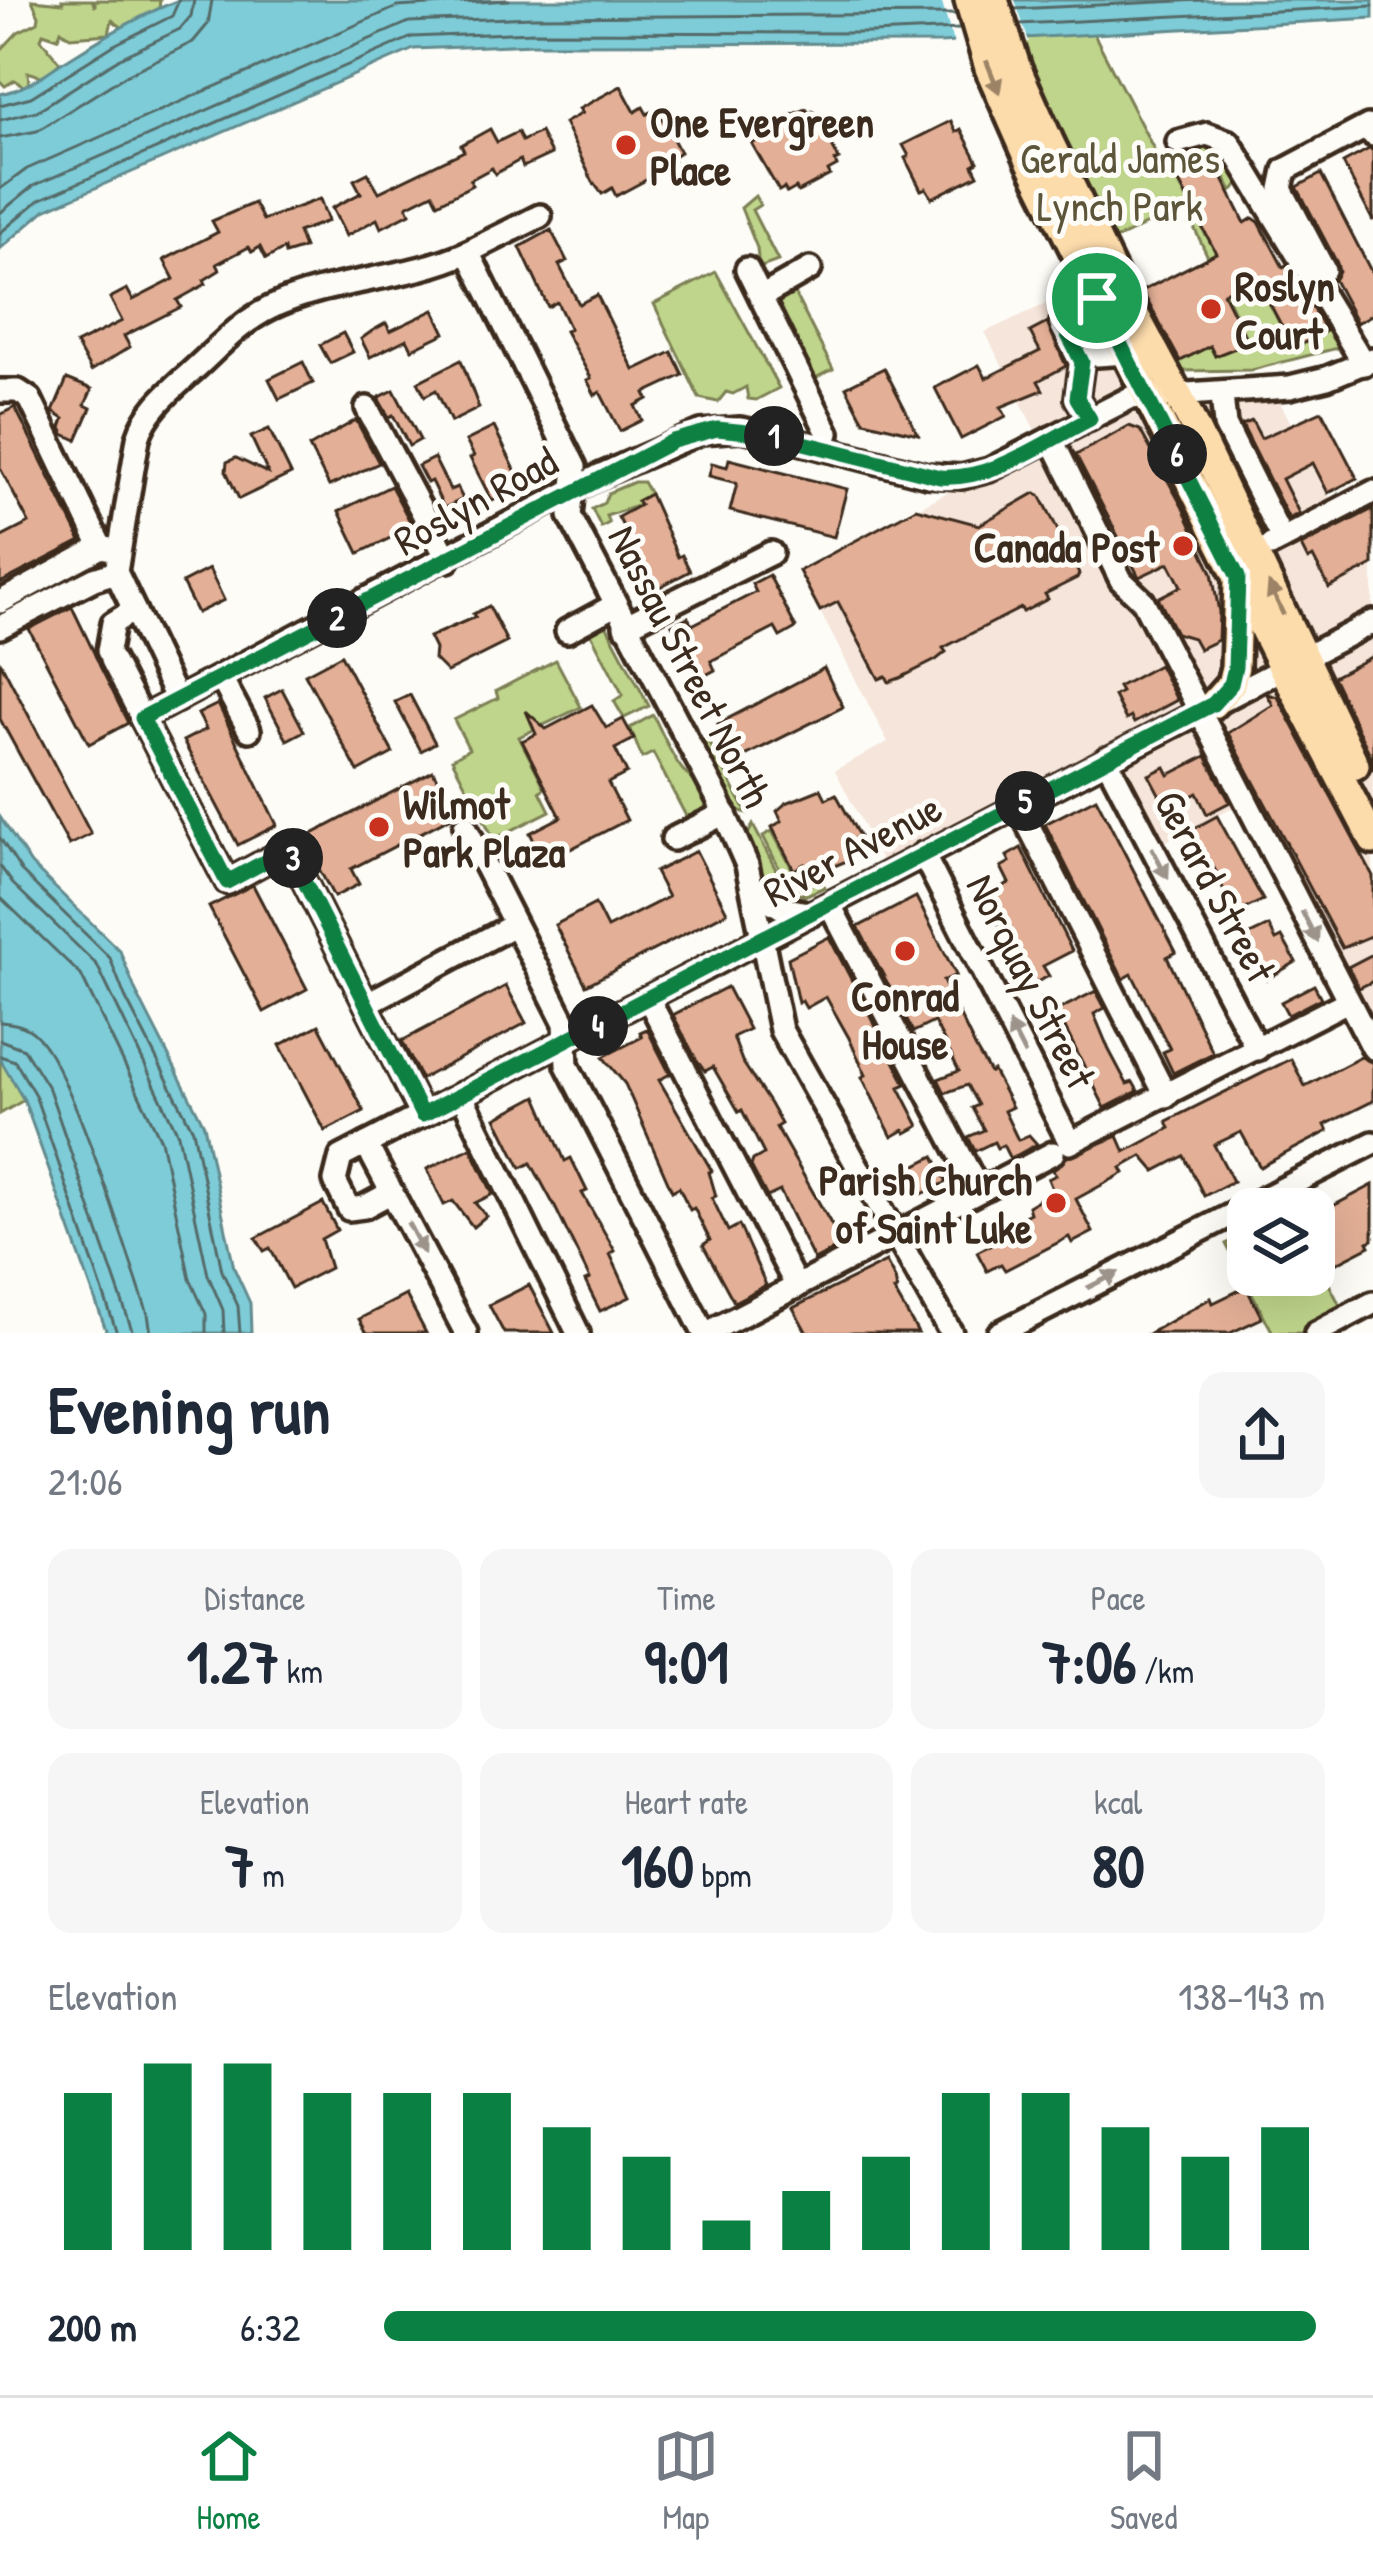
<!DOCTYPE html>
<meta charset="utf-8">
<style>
body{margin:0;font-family:"Patrick Hand",sans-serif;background:#f6f6f7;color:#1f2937;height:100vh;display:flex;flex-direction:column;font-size:45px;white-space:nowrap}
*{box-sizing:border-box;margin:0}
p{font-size:39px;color:#747a83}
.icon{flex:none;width:66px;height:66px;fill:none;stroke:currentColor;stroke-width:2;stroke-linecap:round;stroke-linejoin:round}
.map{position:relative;height:1333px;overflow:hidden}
.panel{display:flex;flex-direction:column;background:#fff;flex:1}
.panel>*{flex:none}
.buttons{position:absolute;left:1227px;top:1188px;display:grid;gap:24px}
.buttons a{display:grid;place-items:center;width:108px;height:108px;border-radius:24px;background:#fff;box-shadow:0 12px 48px #0002;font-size:60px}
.pin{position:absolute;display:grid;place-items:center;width:102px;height:102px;color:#fff;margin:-51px;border:6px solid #fff;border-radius:50%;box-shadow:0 3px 12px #0007}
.km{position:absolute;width:60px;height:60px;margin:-30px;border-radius:50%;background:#222;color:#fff;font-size:33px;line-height:60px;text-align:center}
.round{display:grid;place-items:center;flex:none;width:126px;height:126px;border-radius:24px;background:#f6f6f7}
.headline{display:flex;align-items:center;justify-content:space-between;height:204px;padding:0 48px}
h1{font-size:66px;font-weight:700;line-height:90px}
.stats{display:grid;grid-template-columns:repeat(3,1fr);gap:18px;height:204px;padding:12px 48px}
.stats div{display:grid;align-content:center;border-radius:24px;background:#f6f6f7;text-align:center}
.stats b{font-size:60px;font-weight:700}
.stats small{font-size:33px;font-weight:400}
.stats p{font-size:33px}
.chart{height:336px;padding:24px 48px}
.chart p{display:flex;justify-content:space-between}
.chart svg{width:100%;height:216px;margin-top:12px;stroke:#0b8043;stroke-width:6}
ul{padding:0 48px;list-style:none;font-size:39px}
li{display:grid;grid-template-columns:192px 144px 1fr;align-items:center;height:90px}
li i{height:30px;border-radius:15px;background:#0b8043}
.menu{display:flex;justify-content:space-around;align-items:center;height:168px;border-top:3px solid #e0e1e3;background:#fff;font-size:33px;color:#747a83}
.menu a{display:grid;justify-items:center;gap:6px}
.menu .on{color:#0b8043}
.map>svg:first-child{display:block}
</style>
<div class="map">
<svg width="1373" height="1333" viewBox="0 0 1373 1333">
<rect width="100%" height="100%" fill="#fdfcf7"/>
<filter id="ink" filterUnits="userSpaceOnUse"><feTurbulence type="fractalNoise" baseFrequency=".00833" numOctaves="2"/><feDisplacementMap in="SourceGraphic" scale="24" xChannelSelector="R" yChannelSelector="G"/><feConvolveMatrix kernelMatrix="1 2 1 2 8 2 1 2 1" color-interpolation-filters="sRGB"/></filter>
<g filter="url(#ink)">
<!-- built -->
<polygon fill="#f5e5da" points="1091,283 1149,396 1273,389 1337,511 1373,492 1373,1048 1245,801 1153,848 1107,760 889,875 835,770 888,742 799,571 950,491 962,477 1041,442 985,332"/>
<!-- green -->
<g fill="#bfd58b" stroke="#7d8054" stroke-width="3">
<polygon points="32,0 63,3 62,0 92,0 95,7 95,0 160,0 159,9 123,28 112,20 109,34 70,37 61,30 58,38 43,33 41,39 60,63 44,77 28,72 29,84 25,87 15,80 5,86 0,81 0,51 18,32 38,22 39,16"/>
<polygon points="1093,32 1160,161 1197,142 1224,153 1241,181 1232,191 1214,156 1195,166 1191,159 1172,170 1206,235 1250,279 1258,281 1289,342 1298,338 1303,344 1329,329 1341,347 1252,370 1181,371 1177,363 1210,346 1215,355 1248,342 1184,206 1100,247 1015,36"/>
<polygon points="755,196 760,205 752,210 778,261 759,268 757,248 741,208"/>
<polygon points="716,272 779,388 756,400 748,399 746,387 733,394 726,392 718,402 699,398 654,304"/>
<polygon points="792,289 833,369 813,379 775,305"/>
<polygon points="634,482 643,482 650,494 638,501 640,505 606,516 609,523 601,527 592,509 604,503 608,493"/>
<polygon points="603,619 649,706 624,718 614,701 623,695 588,628"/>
<polygon points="556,660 581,707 519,737 545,788 540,791 550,811 494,839 452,759 469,749 454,720 498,698 496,691"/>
<path d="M653 715C662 732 670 754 682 769 694 784 709 788 707 810L688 820 653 753 642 758 630 728Z"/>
<polygon points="706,736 747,813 737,810 703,746"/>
<path d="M753 825 790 897 787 902C759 881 760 865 748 834Z"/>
<polygon points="772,831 796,876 797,893 801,895 819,877 825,887 795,900 763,836"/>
<polygon points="0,1059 24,1100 0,1114"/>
<polygon points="1248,1233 1248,1275 1314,1275 1314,1255 1343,1311 1301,1333 1273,1333 1226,1244"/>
</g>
<!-- water -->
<g fill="#7dccd8" stroke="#638b8e" stroke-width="3">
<path d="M179 0H1373V18L940 43 534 44 414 49 45 210 0 249V94C28 89 44 73 68 59 103 37 140 15 179 0Z"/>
<polygon points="0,817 31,864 120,951 136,992 204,1125 234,1268 250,1303 251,1333 107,1333 24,1100 0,1059"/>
</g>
<!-- pier -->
<polygon fill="#fdfcf7" points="941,0 1015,0 1029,42 955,48"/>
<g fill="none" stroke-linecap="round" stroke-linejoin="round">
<!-- shore -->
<g stroke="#556b68" stroke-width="3">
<polyline points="1014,9 1202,0"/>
<polyline points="1019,24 1373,6"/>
<polyline points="0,105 31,97 114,45 172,16 179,0"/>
<polyline points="0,120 37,111 120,58 180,29 191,16 194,0"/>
<polyline points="0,138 37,131 128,74 193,42 208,24 212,0"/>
<polyline points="0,189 27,169 397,7 509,0"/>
<polyline points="0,213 33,186 409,22 533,17 956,14"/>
<polyline points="0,233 39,200 412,37 534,32 872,33 960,29"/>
<polyline points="0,838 22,872 110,958 125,997 193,1130 222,1271 238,1306 240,1333"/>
<polyline points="0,866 13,884 97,965 178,1134 208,1275 223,1310 224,1333"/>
<polyline points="0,897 81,975 161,1140 190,1279 206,1314 206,1333"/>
<path d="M0 1022C13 1023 25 1025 35 1034 73 1069 127 1256 148 1314L151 1333"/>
<polyline points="0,1040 24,1049 49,1089 133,1333"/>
<polyline points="0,1056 15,1061 35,1095 117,1333"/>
</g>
</g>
<!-- building -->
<g fill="#e3af96" stroke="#3b2a1e" stroke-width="3">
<polygon points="621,86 635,112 643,107 647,114 657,109 680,152 672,157 676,164 616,196 612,188 602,194 593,182 564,123 582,113 579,109"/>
<polygon points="806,109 809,113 813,111 839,159 835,161 837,166 828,171 830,175 798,192 796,188 787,193 784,188 779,191 752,144 757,141 755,137 765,131 763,127"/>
<polygon points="951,121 956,132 961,129 978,162 973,165 978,175 932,198 926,188 921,190 905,158 909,156 903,145"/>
<polygon points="490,129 497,142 518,132 522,141 540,132 551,154 523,167 520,160 495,174 492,168 470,180 472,185 438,203 433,193 407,206 410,213 381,228 377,219 346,236 332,208 361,193 354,180 368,173 379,192 464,151 461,145"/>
<polygon points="1369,149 1373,150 1373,221 1343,163"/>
<polygon points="1212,157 1245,223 1253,218 1259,222 1283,267 1286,265 1326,331 1302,344 1298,338 1290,342 1258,281 1253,284 1250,279 1223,293 1248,343 1215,356 1210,346 1180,361 1142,291 1216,253 1172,169 1192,159 1195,166"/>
<polygon points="1321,174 1373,275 1373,314 1357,323 1334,280 1339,272 1337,263 1297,187"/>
<polygon points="320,199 328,221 298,232 304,248 285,254 284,249 266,259 260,247 252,252 249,247 217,264 220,270 204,280 206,284 177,300 181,307 124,336 130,347 91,371 76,344 122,321 110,298 127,289 133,300 174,279 164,260 218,232 212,221 254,203 263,220"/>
<polygon points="551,230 567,261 559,265 579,304 597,295 634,370 672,352 683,375 645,393 648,399 635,406 642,420 620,431 600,392 595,395 587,380 591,378 565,331 570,329 557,302 548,307 520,247"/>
<polygon points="434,310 445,333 412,349 407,339 370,357 361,339 372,331 386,323 390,331"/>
<polygon points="1047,323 1066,366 1038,381 1043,390 1001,407 1006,416 961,439 935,388 979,365 986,378 1040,351 1030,332"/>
<polygon points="343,333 353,352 330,363 320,345"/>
<polygon points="461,360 479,408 451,422 436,390 425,396 418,382"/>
<polygon points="303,362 313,383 279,399 269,379"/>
<polygon points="884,368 918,434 864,421 860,414 846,387"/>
<polygon points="67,379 92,389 85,405 91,408 77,440 64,434 61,428 64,419 53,412"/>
<polygon points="394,390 420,440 409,446 393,415 389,417 378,398"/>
<polygon points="15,407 81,541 0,583 0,538 29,523 0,468 0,415"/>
<polygon points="1322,411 1357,478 1328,493 1313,463 1282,479 1299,513 1289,519 1242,425 1252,421 1261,438"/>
<polygon points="356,420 379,463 329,486 309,447"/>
<polygon points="1129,426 1140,430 1182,506 1212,573 1219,612 1218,640 1199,649 1193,638 1176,633 1158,598 1181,586 1169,563 1139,577 1076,455"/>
<polygon points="494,427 523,486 492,501 470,458 474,456 466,441"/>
<polygon points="269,429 291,474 239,499 226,471 227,462 236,458 268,473 251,437"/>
<polygon points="434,458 450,490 457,487 463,499 444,508 431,481 427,483 418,466"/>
<polygon points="729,459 847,489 834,537 730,511 737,483 709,476 712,463 727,467"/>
<polygon points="391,486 413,527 359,553 339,511"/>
<polygon points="1035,493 1040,495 1048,510 1079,574 1077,578 1045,594 1048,599 1023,612 1021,608 943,648 946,652 936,660 900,678 889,682 886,676 879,679 838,602 820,611 799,571 916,508 979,525"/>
<polygon points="650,494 678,557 682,555 690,571 650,592 642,575 647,572 618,517 640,505 637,501"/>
<polygon points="1373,509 1373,565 1329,588 1313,557 1308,560 1301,546"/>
<polygon points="209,569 224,600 197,613 182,583"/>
<polygon points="769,575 796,628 780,637 775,628 711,661 715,670 700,678 672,625 688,617 692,625 756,592 752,584"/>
<polygon points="489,606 507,642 447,672 434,659 435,649 429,637 475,617 473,614"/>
<polygon points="72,607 128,723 89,744 29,629"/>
<polygon points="341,655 393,753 358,772 305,674"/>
<polygon points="1373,656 1373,770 1371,757 1333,677"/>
<polygon points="0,661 91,834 69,845 0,719"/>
<polygon points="1159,665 1177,700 1134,723 1131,717 1126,720 1114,696 1121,692 1118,687"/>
<polygon points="824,668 843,707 737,760 718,724"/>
<polygon points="282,689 304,731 287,740 265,698"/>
<polygon points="1267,694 1278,697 1373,876 1373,935 1342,948 1228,733 1273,705"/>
<polygon points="410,695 435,743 421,751 395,702"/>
<polygon points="218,704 277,825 238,845 183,741 206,729 198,714"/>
<polygon points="592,705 606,728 623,719 634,739 615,749 627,773 608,783 627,820 545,862 530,833 561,817 522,741 536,734 526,711 546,729"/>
<polygon points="1206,756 1230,802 1207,814 1197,793 1167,809 1149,775 1165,767 1169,775"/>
<polygon points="433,771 455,815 351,869 359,884 334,897 303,839"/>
<polygon points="821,789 826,799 836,794 859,836 848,842 854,854 849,860 810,876 804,864 794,870 772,827 782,821 777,811 786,803"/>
<polygon points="1096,798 1176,952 1167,957 1213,1053 1173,1073 1163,1052 1170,1049 1132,974 1123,979 1045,824"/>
<polygon points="1217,816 1263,900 1232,915 1218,875 1191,830"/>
<polygon points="1021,848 1072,951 1043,966 1049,976 1030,985 984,896 1009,883 1001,867 1010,862 1007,856"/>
<polygon points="696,851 727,912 586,985 555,925 595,904 607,928 668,897 655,872"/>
<polygon points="253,885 307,989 264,1012 209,907"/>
<polygon points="916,897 956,975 943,981 977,1051 990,1073 993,1071 1012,1107 1004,1111 1018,1140 1029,1135 1037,1144 1010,1159 1003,1145 997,1148 994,1142 975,1151 968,1137 984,1130 972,1108 978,1105 967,1085 945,1093 938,1079 959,1071 942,1037 934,1022 913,1032 858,927"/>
<polygon points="1269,926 1276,940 1282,937 1296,962 1267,979 1248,936"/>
<polygon points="829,937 906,1084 899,1087 919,1126 906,1133 904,1130 892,1137 862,1077 866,1075 849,1038 826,997 806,1008 802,1001 798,1003 788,958"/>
<polygon points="1373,954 1373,981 1359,988 1348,967"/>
<polygon points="1314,985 1321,998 1288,1015 1281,1002"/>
<polygon points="506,986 526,1023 421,1079 402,1041"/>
<polygon points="727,987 749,1029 733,1037 742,1061 770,1104 781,1124 776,1127 843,1245 814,1260 780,1191 767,1197 751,1166 753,1160 764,1154 742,1110 739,1112 713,1067 705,1071 697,1061 673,1015"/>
<polygon points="1096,991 1105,1008 1094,1014 1109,1050 1127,1084 1133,1082 1138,1091 1105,1108 1065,1028 1061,1031 1052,1013"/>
<polygon points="319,1025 364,1111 325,1131 280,1045"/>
<polygon points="647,1029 670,1074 659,1080 712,1171 709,1172 716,1196 712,1198 728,1231 739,1225 766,1285 734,1302 703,1245 710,1240 694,1208 690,1210 679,1187 672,1191 625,1084 603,1057 642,1037 640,1032"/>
<polygon points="1361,1057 1373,1063 1373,1101 1325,1125 1328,1131 1260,1167 1241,1132 1214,1145 1233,1181 1204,1196 1184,1156 1155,1171 1142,1156 1121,1168 1124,1173 1076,1199 1093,1232 1072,1243 1069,1237 1005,1270 1001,1264 987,1271 977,1252 992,1244 987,1235 1030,1213 1028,1206 1053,1191 1048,1179 1056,1175 1053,1170 1067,1157 1118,1136 1125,1152 1170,1128 1167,1121 1291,1059 1305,1086"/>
<polygon points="537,1096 565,1161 571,1158 587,1191 582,1193 615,1251 610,1254 630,1297 600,1311 585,1281 590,1279 555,1207 531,1163 521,1168 496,1118"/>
<polygon points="471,1148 493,1194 475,1203 486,1216 473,1227 453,1201 444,1205 427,1169"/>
<polygon points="934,1156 947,1182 922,1194 916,1180 907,1178 907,1170"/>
<polygon points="1373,1185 1373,1240 1368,1242 1370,1246 1335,1264 1314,1226 1314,1216"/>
<polygon points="323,1203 337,1230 321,1239 330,1268 291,1288 270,1248 264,1251 256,1238"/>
<polygon points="886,1262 895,1279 897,1290 894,1291 918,1333 807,1333 793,1308"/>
<polygon points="529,1285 554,1333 504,1333 489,1305"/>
<polygon points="1246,1287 1262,1318 1230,1333 1150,1333 1211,1298 1213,1303"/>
<polygon points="406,1295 426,1333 367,1333 359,1319"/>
</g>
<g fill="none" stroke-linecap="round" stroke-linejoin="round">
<!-- minor casing -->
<g stroke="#3b2a1e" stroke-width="30">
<g id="minor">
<polyline points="1178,142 1207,134 1229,142 1364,364"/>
<polyline points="468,252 540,216"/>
<polyline points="747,269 828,433 823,448"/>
<polyline points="1324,270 1281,189 1285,170 1368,126 1373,135"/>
<polyline points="761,297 810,269"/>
<polyline points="1081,306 1074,316 1097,355 1127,353"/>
<polyline points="1074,316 1062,323 1082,362 1077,398 1090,419"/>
<polyline points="0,391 18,391 30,399 101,547"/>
<polyline points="1222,395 1225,425 1282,539"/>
<polyline points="367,408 448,560"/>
<polyline points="1051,438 1121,580 1143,601 1373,1048"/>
<polyline points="1271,545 1373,492"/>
<polyline points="0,602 101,547 111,549"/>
<polyline points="625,626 771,553"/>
<polyline points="0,627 94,579 116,572"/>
<polyline points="567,631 615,605"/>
<polyline points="108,651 113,623 134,610"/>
<polyline points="112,660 142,718"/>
<polyline points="221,678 249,730"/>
<path d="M177 700 116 572 138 438C147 410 169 392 190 373 215 351 239 323 270 308 331 278 405 281 468 252L575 467 570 516 717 797 747 865 781 1030 951 1333"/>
<polyline points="1106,759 1257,1049"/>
<polyline points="1018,805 1166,1096"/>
<polyline points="465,826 565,1023 567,1065 704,1333"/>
<polyline points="673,839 725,813"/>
<polyline points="923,854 1070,1143 1348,1001"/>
<polyline points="754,891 782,908 812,914"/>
<polyline points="830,905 979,1191"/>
<polyline points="649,1000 797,1287"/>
<polyline points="366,1004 514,925"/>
<polyline points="461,1094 578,1333"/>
<polyline points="422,1115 288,849 227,882 142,718 599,476 701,432 740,429 768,434 927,475 962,477 989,470 1130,398 1290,387 1327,378 1373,359"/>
<polyline points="366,1144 466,1333"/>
<polyline points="392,1192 364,1207 349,1209 335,1181 341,1157 1373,622"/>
<polyline points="707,1333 1053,1153"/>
<polyline points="999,1333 1373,1143"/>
<polyline points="1316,1333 1373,1303"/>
</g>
</g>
<!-- major casing -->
<g stroke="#3b2a1e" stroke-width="36">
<g id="major">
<polyline points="969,0 989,68 1026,152 1283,668 1373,840"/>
<polyline points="994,0 1017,69 1049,141 1115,278 1189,416 1355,765"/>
<polyline points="1213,704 1231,684 1235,667 1238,581"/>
</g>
</g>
<!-- minor -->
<use href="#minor" stroke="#fdfcf7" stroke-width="21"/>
<!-- major -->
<use href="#major" stroke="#fddcac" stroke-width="27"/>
</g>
<!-- one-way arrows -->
<defs><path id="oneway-solid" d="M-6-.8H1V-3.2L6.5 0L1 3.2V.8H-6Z" transform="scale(3)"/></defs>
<g fill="#9c8365">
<use href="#oneway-solid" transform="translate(993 77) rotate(68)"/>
<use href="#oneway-solid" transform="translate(1276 599) rotate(-115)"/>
</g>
<g fill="#9c938a">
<use href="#oneway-solid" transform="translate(1160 863) rotate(62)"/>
<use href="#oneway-solid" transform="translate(1310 927) rotate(63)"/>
<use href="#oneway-solid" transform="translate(1017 1039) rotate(-117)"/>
<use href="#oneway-solid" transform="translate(416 1238) rotate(62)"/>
<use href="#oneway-solid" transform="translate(1103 1280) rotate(-27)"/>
</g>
</g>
<g fill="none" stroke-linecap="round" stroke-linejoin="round" filter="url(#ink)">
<!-- route casing -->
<g stroke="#fff" stroke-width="24">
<path id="route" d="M1097 298 1238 577 1235 667 1231 684 1213 704 422 1115 288 849 227 882 142 718 673 441 717 429 768 434 940 477C992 481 1044 442 1090 419L1077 398 1082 362 1062 323C1076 315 1082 305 1097 298Z"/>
</g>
<!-- route -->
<use href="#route" stroke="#0b8043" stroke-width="15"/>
</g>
<!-- markers -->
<g fill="#c8321e" stroke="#fdfcf7" stroke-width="4.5">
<circle cx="626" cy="145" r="12"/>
<circle cx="1211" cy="309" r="12"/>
<circle cx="1183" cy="546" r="12"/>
<circle cx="379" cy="827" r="12"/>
<circle cx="905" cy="951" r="12"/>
<circle cx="1056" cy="1203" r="12"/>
</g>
<g text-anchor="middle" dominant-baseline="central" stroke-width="10" stroke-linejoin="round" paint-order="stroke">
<!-- poi labels -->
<g font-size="42" font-weight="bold" fill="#3b2a1e" stroke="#fdfcf7" text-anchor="start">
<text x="650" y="121">One Evergreen<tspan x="650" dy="48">Place</tspan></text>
<text x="1235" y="285">Roslyn<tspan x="1235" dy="48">Court</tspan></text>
<text x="1159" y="546" text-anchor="end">Canada Post</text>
<text x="403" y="803">Wilmot<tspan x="403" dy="48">Park Plaza</tspan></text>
<text x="905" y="995" text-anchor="middle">Conrad<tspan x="905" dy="48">House</tspan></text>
<text x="1032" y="1179" text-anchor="end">Parish Church<tspan x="1032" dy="48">of Saint Luke</tspan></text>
</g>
<!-- park labels -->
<g font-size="42" fill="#5c5539" stroke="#fdfcf7">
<text x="1120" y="157">Gerald James<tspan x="1120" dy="48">Lynch Park</tspan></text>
</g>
<!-- street labels -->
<g font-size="42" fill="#3b2a1e" stroke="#fdfcf7">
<text transform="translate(475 500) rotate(-29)">Roslyn Road</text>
<text transform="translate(691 666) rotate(63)">Nassau Street North</text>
<text transform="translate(852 849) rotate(-28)">River Avenue</text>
<text transform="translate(1216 886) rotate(62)">Gerard Street</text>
<text transform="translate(1032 981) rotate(63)">Norquay Street</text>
</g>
</g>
</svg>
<div class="buttons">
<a><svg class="icon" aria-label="layers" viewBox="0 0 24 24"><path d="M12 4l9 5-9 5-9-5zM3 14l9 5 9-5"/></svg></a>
</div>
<div class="pin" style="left:1097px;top:298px;background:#1e9e55"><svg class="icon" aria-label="arrive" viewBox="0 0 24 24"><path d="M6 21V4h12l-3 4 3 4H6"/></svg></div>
<b class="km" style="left:774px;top:436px">1</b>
<b class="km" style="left:337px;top:618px">2</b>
<b class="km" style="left:293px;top:858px">3</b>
<b class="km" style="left:598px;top:1026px">4</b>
<b class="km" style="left:1025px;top:801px">5</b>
<b class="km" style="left:1177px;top:454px">6</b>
</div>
<section class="panel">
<div class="headline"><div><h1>Evening run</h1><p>21:06</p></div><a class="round"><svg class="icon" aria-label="share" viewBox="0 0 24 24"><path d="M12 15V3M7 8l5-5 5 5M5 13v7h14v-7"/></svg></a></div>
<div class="stats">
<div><p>Distance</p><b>1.27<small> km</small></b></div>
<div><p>Time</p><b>9:01</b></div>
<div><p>Pace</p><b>7:06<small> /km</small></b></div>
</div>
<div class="stats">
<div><p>Elevation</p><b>7<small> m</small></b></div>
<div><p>Heart rate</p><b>160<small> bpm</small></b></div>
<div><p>kcal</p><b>80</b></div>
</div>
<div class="chart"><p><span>Elevation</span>138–143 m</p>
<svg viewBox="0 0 160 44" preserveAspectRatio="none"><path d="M5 44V12M15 44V6M25 44V6M35 44V12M45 44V12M55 44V12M65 44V19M75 44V25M85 44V38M95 44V32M105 44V25M115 44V12M125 44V12M135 44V19M145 44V25M155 44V19"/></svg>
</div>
<ul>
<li><b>200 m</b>6:32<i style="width:99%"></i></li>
</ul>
</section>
<nav class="menu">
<a class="on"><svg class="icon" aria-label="home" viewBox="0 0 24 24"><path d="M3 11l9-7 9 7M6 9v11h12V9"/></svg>Home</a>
<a><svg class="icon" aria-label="map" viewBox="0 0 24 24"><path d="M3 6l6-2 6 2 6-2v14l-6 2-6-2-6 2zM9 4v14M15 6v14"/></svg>Map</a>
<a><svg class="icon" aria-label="saved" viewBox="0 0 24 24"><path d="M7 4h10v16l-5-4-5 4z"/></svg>Saved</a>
</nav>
